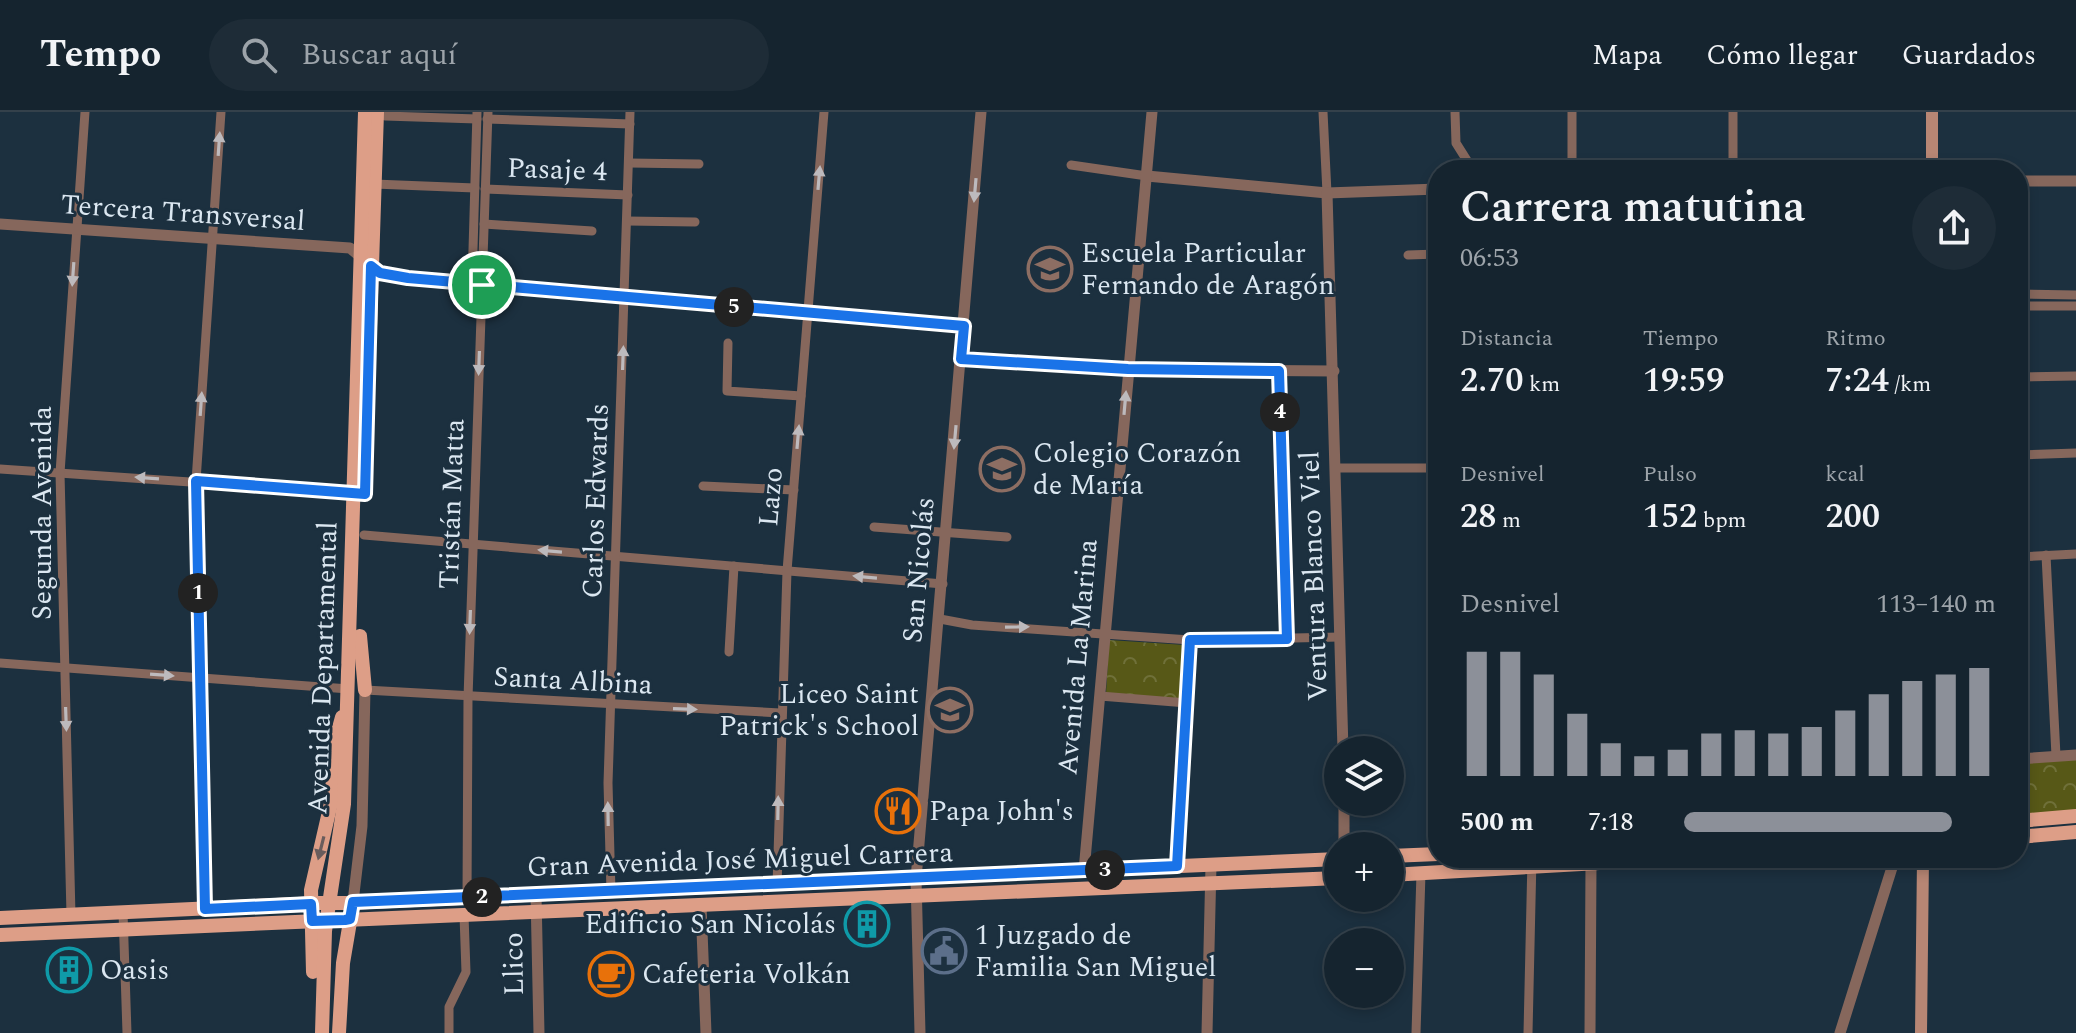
<!DOCTYPE html>
<html lang="es">
<meta charset="utf-8">
<style>
body{margin:0;font-family:Spectral,serif;background:#1e2c37;color:#f1f3f6;height:100vh;display:flex;flex-direction:column;font-size:30px;white-space:nowrap}
*{box-sizing:border-box;margin:0}
p{font-size:26px;color:#9da4aa}
.icon{flex:none;width:44px;height:44px;fill:none;stroke:currentColor;stroke-width:2;stroke-linecap:round;stroke-linejoin:round}
.map{position:relative;flex:1;overflow:hidden}
.details{position:absolute;left:1428px;top:48px;width:600px;height:708px;display:flex;flex-direction:column;background:#15242f;border-radius:32px;box-shadow:0 4px 12px #0003,0 0 0 2px #34414b}
.details>*{flex:none}
.controls{position:absolute;left:1324px;top:624px;display:grid;gap:16px}
.controls a{display:grid;place-items:center;width:80px;height:80px;border-radius:50%;background:#15242f;box-shadow:0 4px 12px #0003,0 0 0 2px #34414b;font-size:40px}
.pin{position:absolute;display:grid;place-items:center;width:68px;height:68px;color:#fff;margin:-34px;border:4px solid #fff;border-radius:50%;box-shadow:0 2px 8px #0007}
.km{position:absolute;width:40px;height:40px;margin:-20px;border-radius:50%;background:#222;color:#fff;font-size:22px;line-height:40px;text-align:center}
.round{display:grid;place-items:center;flex:none;width:84px;height:84px;border-radius:42px;background:#1e2c37}
.head{display:flex;align-items:center;justify-content:space-between;height:136px;padding:0 32px}
h1{font-size:44px;font-weight:600;line-height:60px}
.figures{display:grid;grid-template-columns:repeat(3,1fr);gap:12px;height:136px;padding:8px 32px}
.figures div{display:grid;align-content:center}
.figures b{font-size:34px;font-weight:600}
.figures small{font-size:22px;font-weight:400}
.figures p{font-size:22px}
.chart{height:224px;padding:16px 32px}
.chart p{display:flex;justify-content:space-between}
.chart svg{width:100%;height:144px;margin-top:8px;stroke:#8c9099;stroke-width:6}
ul{padding:0 32px;list-style:none;font-size:26px}
li{display:grid;grid-template-columns:128px 96px 1fr;align-items:center;height:60px}
li i{height:20px;border-radius:10px;background:#8c9099}
header{display:flex;align-items:center;gap:48px;box-sizing:border-box;height:112px;padding:0 40px;background:#15242f;border-bottom:2px solid #34414b}
header strong{font-size:38px}
nav{display:flex;gap:44px;margin-inline-start:auto;font-size:28px}
.search{width:560px;height:72px;background:#1e2c37;display:flex;align-items:center;gap:20px;box-sizing:border-box;padding:0 28px;border-radius:44px;color:#9da4aa;font-size:30px}
.map>svg:first-child{display:block}
</style>
<header>
<strong>Tempo</strong>
<div class="search"><svg class="icon" aria-label="search" viewBox="0 0 24 24"><circle cx="10" cy="10" r="6"/><path d="M15 15l6 6"/></svg>Buscar aquí</div>
<nav><a>Mapa</a><a>Cómo llegar</a><a>Guardados</a></nav>
</header>
<div class="map">
<svg width="2076" height="921" viewBox="0 0 2076 921">
<defs>
<pattern id="forest-crowns" width="20" height="18" patternUnits="userSpaceOnUse" patternTransform="scale(2)"><rect width="20" height="18" fill="#575817"/><path d="M2 6a3 3 0 1 1 6 0M12 15a3 3 0 1 1 6 0" fill="none" stroke="#6f7039"/></pattern>
</defs>
<rect width="100%" height="100%" fill="#1c303f"/>
<!-- forest -->
<g fill="url(#forest-crowns)">
<polygon points="1109,528 1185,533 1181,587 1106,582"/>
<polygon points="2076,647 2076,699 2018,703 2018,651"/>
</g>
<g fill="none" stroke-linecap="round" stroke-linejoin="round">
<!-- minor -->
<g stroke="#86675c" stroke-width="9">
<polyline points="1323,0 1327,81"/>
<polyline points="1455,0 1456,31 1473,58"/>
<polyline points="1733,0 1733,58"/>
<polyline points="385,4 477,7"/>
<polyline points="487,7 630,12"/>
<polyline points="629,51 699,52"/>
<polyline points="1071,53 1147,64"/>
<polyline points="1572,58 1572,0"/>
<polyline points="374,72 475,76"/>
<polyline points="485,77 628,83"/>
<polyline points="627,109 695,110"/>
<polyline points="484,112 592,119"/>
<polyline points="1408,143 1438,142"/>
<polyline points="472,172 477,0"/>
<polyline points="2018,182 2076,183"/>
<polyline points="2018,194 2076,194"/>
<polyline points="728,231 727,279 801,284"/>
<polyline points="1279,259 1287,527"/>
<polyline points="2018,265 2076,264"/>
<polyline points="2018,343 2076,341"/>
<polyline points="1335,356 1438,356"/>
<polyline points="0,357 365,382"/>
<polyline points="703,374 794,378"/>
<polyline points="874,415 1007,425"/>
<polyline points="364,423 943,472"/>
<polyline points="2046,443 2056,644"/>
<polyline points="2018,445 2076,442"/>
<polyline points="940,507 972,513 1190,528 1340,525"/>
<polyline points="729,540 734,454"/>
<polyline points="0,551 349,577"/>
<polyline points="365,578 780,601"/>
<polyline points="1100,584 1187,591"/>
<polyline points="1438,742 1438,617"/>
<polyline points="1177,754 1190,528"/>
<polyline points="777,774 787,459 824,0"/>
<polyline points="611,780 608,671 630,0"/>
<polyline points="467,786 468,586 488,0"/>
<polyline points="205,797 196,369 221,0"/>
<polyline points="123,800 127,921"/>
<polyline points="71,803 60,361 85,0"/>
<polyline points="449,921 449,895 466,860 464,803"/>
<polyline points="1416,921 1421,761"/>
<polyline points="1528,921 1532,746"/>
</g>
<!-- tertiary -->
<g stroke="#86675c" stroke-width="11">
<polyline points="1147,64 1327,81 1438,77"/>
<polyline points="2018,69 2076,69"/>
<polyline points="1327,81 1343,638"/>
<polyline points="0,112 350,136 380,161 408,166 964,214"/>
<polyline points="961,247 1128,257 1334,259"/>
<polyline points="2018,647 2076,643"/>
<polyline points="1344,690 1344,734"/>
<polyline points="1084,759 1152,0"/>
<polyline points="536,783 539,921"/>
<polyline points="353,790 362,714 365,578"/>
<polyline points="701,793 706,921"/>
<polyline points="920,921 916,767 981,0"/>
<polyline points="1207,921 1211,753"/>
<polyline points="1590,921 1591,752"/>
<polyline points="1840,921 1895,746"/>
</g>
<!-- secondary -->
<g stroke="#b78674" stroke-width="12">
<polyline points="1932,58 1932,0"/>
<polyline points="1921,921 1923,746"/>
</g>
<!-- primary -->
<g stroke="#dd9e87" stroke-width="14">
<polyline points="370,215 377,0"/>
<polyline points="360,524 365,578"/>
<polyline points="2018,709 2076,704"/>
<polyline points="2018,725 2076,720"/>
<polyline points="1390,744 1438,742"/>
<polyline points="1390,763 1688,746"/>
<polyline points="347,791 1338,747"/>
<polyline points="0,806 319,791"/>
<polyline points="345,808 1338,766"/>
<polyline points="0,823 319,809"/>
<polyline points="313,860 311,778 331,691 336,627 342,605"/>
<polyline points="322,921 325,819 344,692 365,0"/>
<polyline points="339,921 343,851 352,798"/>
</g>
<!-- primary-bridge -->
<g stroke="#dd9e87" stroke-width="14">
<polyline points="320,791 347,791"/>
<polyline points="320,809 345,808"/>
</g>
</g>
<!-- one-way arrows -->
<defs><path id="oneway-solid" d="M-6-.8H1V-3.2L6.5 0L1 3.2V.8H-6Z" transform="scale(2)"/></defs>
<g fill="#bdbabd">
<use href="#oneway-solid" transform="translate(219 32) rotate(-86)"/>
<use href="#oneway-solid" transform="translate(819 66) rotate(-85)"/>
<use href="#oneway-solid" transform="translate(975 78) rotate(95)"/>
<use href="#oneway-solid" transform="translate(73 162) rotate(94)"/>
<use href="#oneway-solid" transform="translate(623 246) rotate(-88)"/>
<use href="#oneway-solid" transform="translate(479 251) rotate(92)"/>
<use href="#oneway-solid" transform="translate(1125 291) rotate(-85)"/>
<use href="#oneway-solid" transform="translate(201 292) rotate(-86)"/>
<use href="#oneway-solid" transform="translate(798 325) rotate(-85)"/>
<use href="#oneway-solid" transform="translate(955 325) rotate(95)"/>
<use href="#oneway-solid" transform="translate(147 366) rotate(-176)"/>
<use href="#oneway-solid" transform="translate(550 439) rotate(-175)"/>
<use href="#oneway-solid" transform="translate(865 465) rotate(-175)"/>
<use href="#oneway-solid" transform="translate(470 510) rotate(92)"/>
<use href="#oneway-solid" transform="translate(1017 515) rotate(-1)"/>
<use href="#oneway-solid" transform="translate(162 563) rotate(4)"/>
<use href="#oneway-solid" transform="translate(685 597) rotate(2)"/>
<use href="#oneway-solid" transform="translate(66 607) rotate(88)"/>
<use href="#oneway-solid" transform="translate(778 696) rotate(-89)"/>
<use href="#oneway-solid" transform="translate(608 702) rotate(-91)"/>
</g>
<use fill="#695c5c" href="#oneway-solid" transform="translate(321 736) rotate(104)"/>
<g fill="none" stroke-linecap="round" stroke-linejoin="round">
<!-- route casing -->
<g stroke="#fff" stroke-width="16">
<polygon id="route" points="371,154 380,161 408,166 964,214 961,247 1128,257 1279,259 1287,527 1190,528 1177,754 353,790 350,807 345,808 312,809 311,792 205,797 196,369 365,382"/>
</g>
<!-- route -->
<use href="#route" stroke="#1a73e8" stroke-width="10"/>
</g>
<!-- icons -->
<defs>
<g id="school-ring" transform="scale(2.3)"><circle r="9.5" fill="#1c303f" stroke="#8d6e63" stroke-width="1.5"/><path d="M0-5L7-2L0 1L-7-2ZM-4 1L0 2.5L4 1V4Q0 6-4 4Z" fill="#8d6e63"/></g>
<g id="restaurant-ring" transform="scale(2.3)"><circle r="9.5" fill="#1c303f" stroke="#e8710a" stroke-width="1.5"/><path d="M-5-6h1v4h1v-4h1v4h1v-4h1v5L-1.5 .5V6h-2V.5L-5-1ZM5-6V6H3V1.5H1.5Q1.5-4 5-6Z" fill="#e8710a"/></g>
<g id="building-ring" transform="scale(2.3)"><circle r="9.5" fill="#1c303f" stroke="#0f9aa8" stroke-width="1.5"/><path d="M-4-6H4V6H1V3H-1V6H-4ZM-2.5-4.3h1.7v1.8h-1.7ZM.8-4.3h1.7v1.8H.8ZM-2.5-1h1.7V.8h-1.7ZM.8-1h1.7V.8H.8Z" fill="#0f9aa8"/></g>
<g id="civic-ring" transform="scale(2.3)"><circle r="9.5" fill="#1c303f" stroke="#5c6f8a" stroke-width="1.5"/><path d="M-.6-6.5H3V-4.5H.6V-3L4-1V1h2V6H-6V1h2V-1L-.6-3ZM-1.2 2.5V6h2.4V2.5Z" fill="#5c6f8a"/></g>
<g id="cafe-ring" transform="scale(2.3)"><circle r="9.5" fill="#1c303f" stroke="#e8710a" stroke-width="1.5"/><path d="M-5.5-4.5H6V0H3Q3 3.5 0 3.5H-2.5Q-5.5 3.5-5.5 0ZM3-3.2v2h1.7v-2ZM-6 4.5H4V6H-6Z" fill="#e8710a"/></g>
</defs>
<g fill-rule="evenodd">
<use href="#school-ring" x="1050" y="157"/>
<use href="#school-ring" x="1002" y="357"/>
<use href="#school-ring" x="950" y="598"/>
<use href="#restaurant-ring" x="898" y="699"/>
<use href="#building-ring" x="867" y="812"/>
<use href="#civic-ring" x="944" y="839"/>
<use href="#building-ring" x="69" y="858"/>
<use href="#cafe-ring" x="611" y="862"/>
</g>
<g text-anchor="middle" dominant-baseline="central" stroke-width="6" stroke-linejoin="round" paint-order="stroke">
<!-- street labels -->
<g font-size="28" fill="#dbe7f1" stroke="#1c303f">
<text transform="translate(557 58) rotate(2)">Pasaje 4</text>
<text transform="translate(183 101) rotate(4)">Tercera Transversal</text>
<text transform="translate(771 385) rotate(-85)">Lazo</text>
<text transform="translate(596 389) rotate(-88)">Carlos Edwards</text>
<text transform="translate(452 392) rotate(-88)">Tristán Matta</text>
<text transform="translate(42 401) rotate(-90)">Segunda Avenida</text>
<text transform="translate(919 458) rotate(-85)">San Nicolás</text>
<text transform="translate(1314 464) rotate(-92)">Ventura Blanco Viel</text>
<text transform="translate(1078 545) rotate(-85)">Avenida La Marina</text>
<text transform="translate(323 556) rotate(-88)">Avenida Departamental</text>
<text transform="translate(573 569) rotate(3)">Santa Albina</text>
<text transform="translate(740 748) rotate(-2)">Gran Avenida José Miguel Carrera</text>
<text transform="translate(514 852) rotate(-91)">Llico</text>
</g>
<!-- poi labels -->
<g font-size="28" fill="#dbe7f1" stroke="#1c303f" text-anchor="start">
<text x="1081" y="141">Escuela Particular<tspan x="1081" dy="32">Fernando de Aragón</tspan></text>
<text x="1033" y="341">Colegio Corazón<tspan x="1033" dy="32">de María</tspan></text>
<text x="919" y="582" text-anchor="end">Liceo Saint<tspan x="919" dy="32">Patrick's School</tspan></text>
<text x="929" y="699">Papa John's</text>
<text x="836" y="812" text-anchor="end">Edificio San Nicolás</text>
<text x="975" y="823">1 Juzgado de<tspan x="975" dy="32">Familia San Miguel</tspan></text>
<text x="100" y="858">Oasis</text>
<text x="642" y="862">Cafeteria Volkán</text>
</g>
</g>
</svg>
<div class="controls">
<a><svg class="icon" aria-label="layers" viewBox="0 0 24 24"><path d="M12 4l9 5-9 5-9-5zM3 14l9 5 9-5"/></svg></a>
<a>+</a>
<a>−</a>
</div>
<div class="pin" style="left:482px;top:173px;background:#1e9e55"><svg class="icon" aria-label="arrive" viewBox="0 0 24 24"><path d="M6 21V4h12l-3 4 3 4H6"/></svg></div>
<b class="km" style="left:198px;top:481px">1</b>
<b class="km" style="left:482px;top:785px">2</b>
<b class="km" style="left:1105px;top:758px">3</b>
<b class="km" style="left:1280px;top:300px">4</b>
<b class="km" style="left:734px;top:195px">5</b>
<section class="details">
<div class="head"><div><h1>Carrera matutina</h1><p>06:53</p></div><a class="round"><svg class="icon" aria-label="share" viewBox="0 0 24 24"><path d="M12 15V3M7 8l5-5 5 5M5 13v7h14v-7"/></svg></a></div>
<div class="figures">
<div><p>Distancia</p><b>2.70<small> km</small></b></div>
<div><p>Tiempo</p><b>19:59</b></div>
<div><p>Ritmo</p><b>7:24<small> /km</small></b></div>
</div>
<div class="figures">
<div><p>Desnivel</p><b>28<small> m</small></b></div>
<div><p>Pulso</p><b>152<small> bpm</small></b></div>
<div><p>kcal</p><b>200</b></div>
</div>
<div class="chart"><p><span>Desnivel</span>113–140 m</p>
<svg viewBox="0 0 160 44" preserveAspectRatio="none"><path d="M5 44V6M15 44V6M25 44V13M35 44V25M45 44V34M55 44V38M65 44V36M75 44V31M85 44V30M95 44V31M105 44V29M115 44V24M125 44V19M135 44V15M145 44V13M155 44V11"/></svg>
</div>
<ul>
<li><b>500 m</b>7:18<i style="width:86%"></i></li>
</ul>
</section>
</div>
